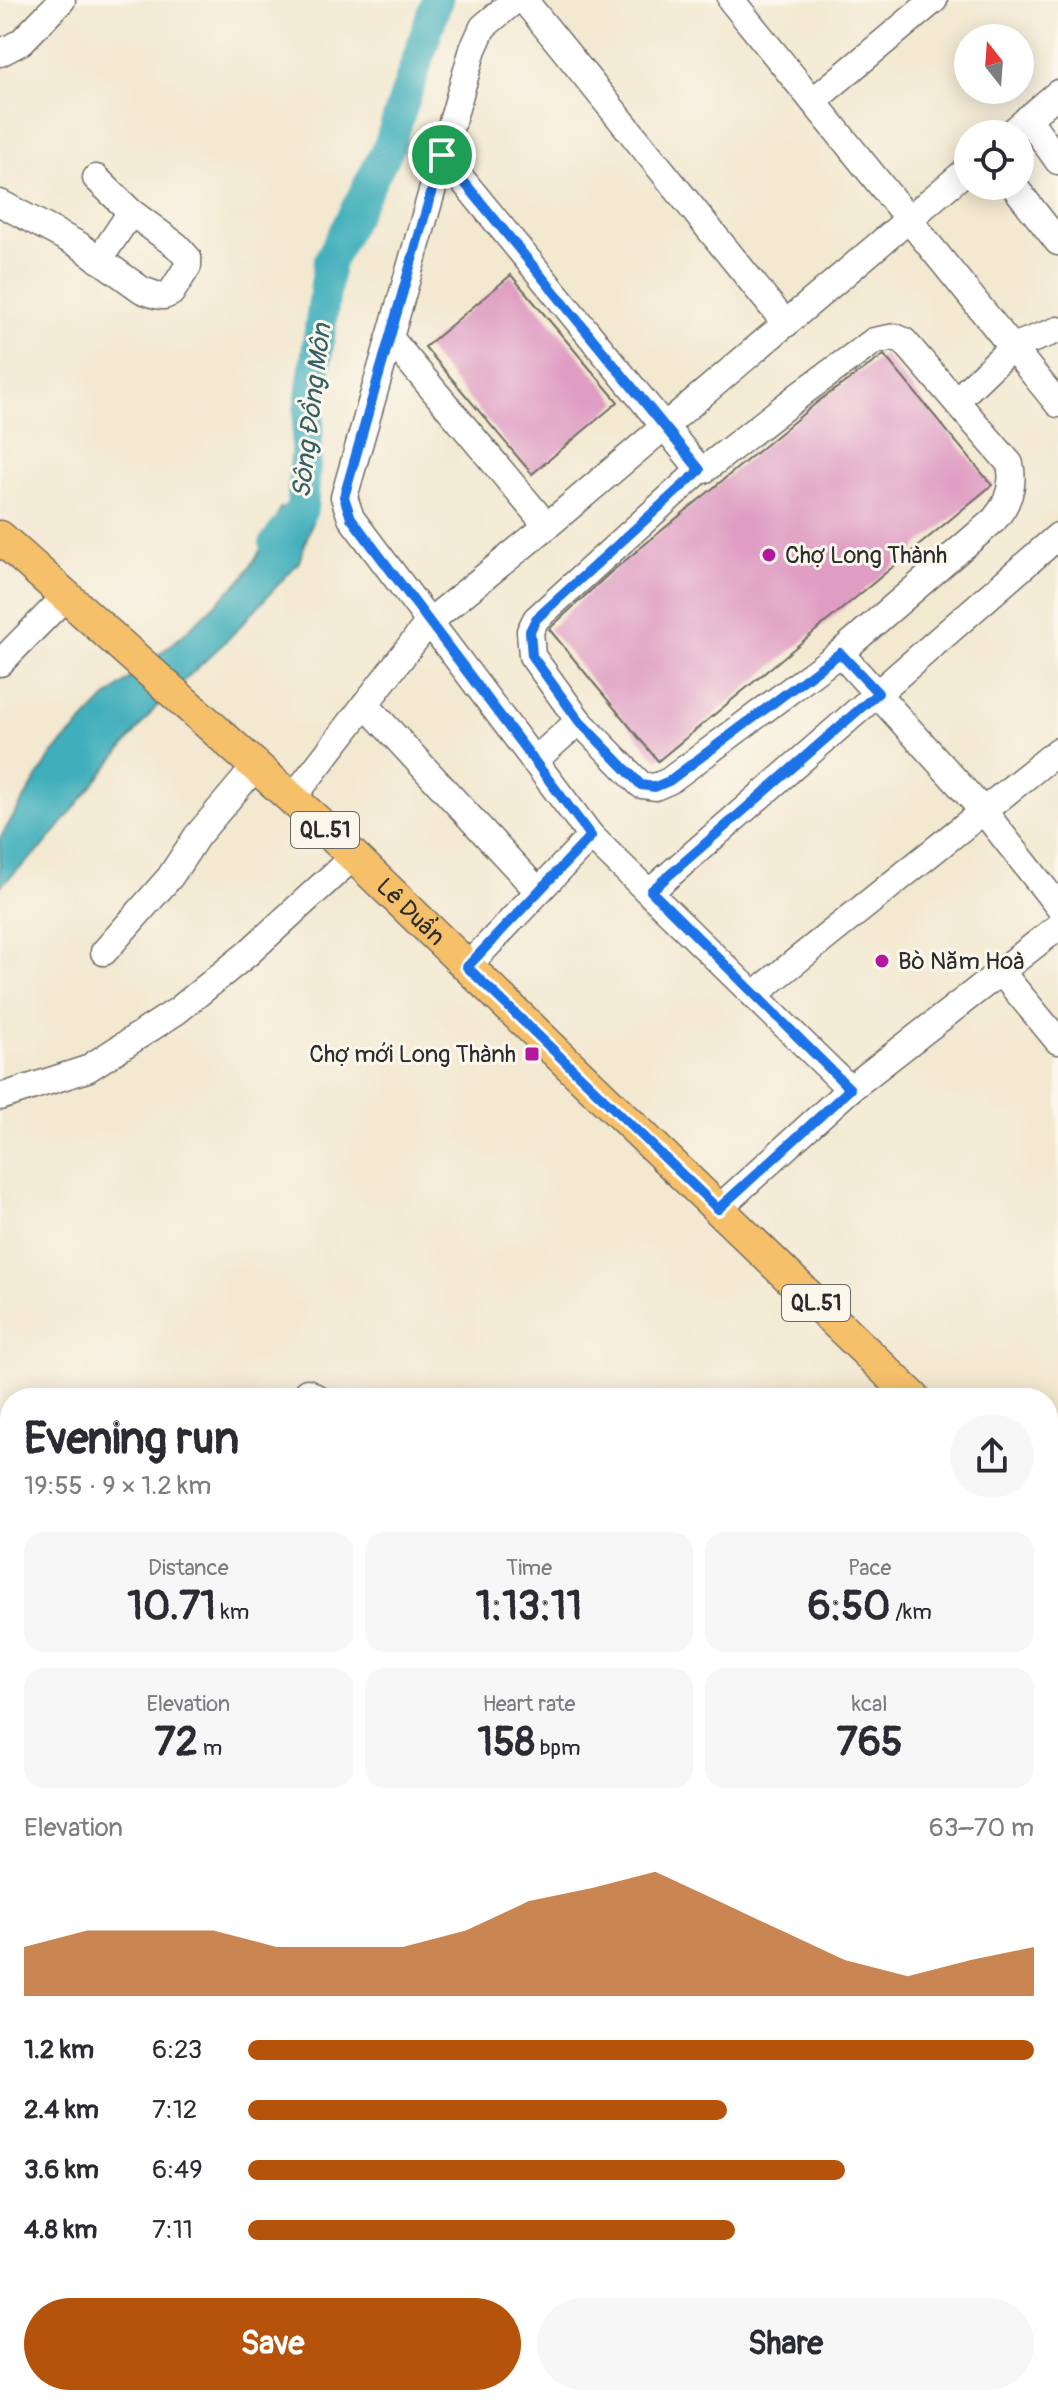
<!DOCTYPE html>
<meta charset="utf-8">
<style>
body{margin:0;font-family:Pangolin,sans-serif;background:#f7f7f7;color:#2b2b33;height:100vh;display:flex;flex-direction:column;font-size:30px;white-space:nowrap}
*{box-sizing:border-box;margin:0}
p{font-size:26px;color:#7c7c81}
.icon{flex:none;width:44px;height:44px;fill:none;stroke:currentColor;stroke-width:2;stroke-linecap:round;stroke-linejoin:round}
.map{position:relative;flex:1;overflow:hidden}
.panel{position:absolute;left:0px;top:1388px;width:1058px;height:1018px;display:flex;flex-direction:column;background:#fff;border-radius:32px 32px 0 0;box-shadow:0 4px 20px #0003}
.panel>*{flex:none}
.needle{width:52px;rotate:343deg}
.buttons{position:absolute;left:954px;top:24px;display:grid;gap:16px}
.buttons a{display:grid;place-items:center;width:80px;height:80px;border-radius:50%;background:#fff;box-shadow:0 4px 20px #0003;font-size:40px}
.pin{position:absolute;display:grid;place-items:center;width:68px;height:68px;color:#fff;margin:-34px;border:4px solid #fff;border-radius:50%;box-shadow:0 2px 8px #0007}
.round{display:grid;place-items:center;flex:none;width:84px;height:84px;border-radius:42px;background:#f7f7f7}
.head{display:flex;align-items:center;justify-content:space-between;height:136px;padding:0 24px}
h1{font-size:44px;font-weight:700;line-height:60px}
.figures{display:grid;grid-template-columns:repeat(3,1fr);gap:12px;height:136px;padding:8px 24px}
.figures div{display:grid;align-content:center;border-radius:20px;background:#f7f7f7;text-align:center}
.figures b{font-size:40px;font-weight:700}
.figures small{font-size:22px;font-weight:400}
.figures p{font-size:22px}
.chart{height:224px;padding:16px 24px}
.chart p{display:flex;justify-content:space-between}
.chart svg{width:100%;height:144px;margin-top:8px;fill:#b45309;opacity:.7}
.button{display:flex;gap:16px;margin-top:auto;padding:16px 24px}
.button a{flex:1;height:92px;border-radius:48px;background:#b45309;color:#fff;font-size:32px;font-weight:700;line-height:92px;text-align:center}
.button a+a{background:#f7f7f7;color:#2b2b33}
ul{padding:0 24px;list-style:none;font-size:26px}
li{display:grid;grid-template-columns:128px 96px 1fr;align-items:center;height:60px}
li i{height:20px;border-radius:10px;background:#b45309}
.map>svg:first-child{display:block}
</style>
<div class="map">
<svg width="1058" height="2405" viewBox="0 0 1058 2405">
<rect width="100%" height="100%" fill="#fbf7ec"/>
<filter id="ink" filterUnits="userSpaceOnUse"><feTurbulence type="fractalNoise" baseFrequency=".0125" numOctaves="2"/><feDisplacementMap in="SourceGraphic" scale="16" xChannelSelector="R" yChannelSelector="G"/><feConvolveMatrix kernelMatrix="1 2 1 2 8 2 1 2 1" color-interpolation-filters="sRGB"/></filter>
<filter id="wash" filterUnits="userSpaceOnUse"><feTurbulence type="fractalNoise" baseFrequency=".006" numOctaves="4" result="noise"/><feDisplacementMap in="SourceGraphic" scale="32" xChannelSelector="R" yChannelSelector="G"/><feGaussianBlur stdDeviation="1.8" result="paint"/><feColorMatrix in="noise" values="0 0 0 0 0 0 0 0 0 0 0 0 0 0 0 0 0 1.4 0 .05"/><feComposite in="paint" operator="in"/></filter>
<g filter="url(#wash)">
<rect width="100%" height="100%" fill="#f3e8d0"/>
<!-- water -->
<polygon fill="#40afbb" stroke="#366d73" stroke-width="2" points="280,508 316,510 299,562 230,637 156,707 42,848 0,886 0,838 52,754 105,699 185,633 243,578 270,535"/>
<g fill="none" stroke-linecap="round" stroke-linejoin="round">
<!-- river -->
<polyline stroke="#40afbb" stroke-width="32" points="275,544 302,509 309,412 329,262 389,146 437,0"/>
</g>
<g id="blocks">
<!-- building -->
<g fill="#df9dc3">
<polygon points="511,275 618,402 532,474 425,347"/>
<polygon points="884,355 992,485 658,761 549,629 610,573 820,400"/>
</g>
</g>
</g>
<g filter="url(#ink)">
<use href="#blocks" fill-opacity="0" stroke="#716d65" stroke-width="2"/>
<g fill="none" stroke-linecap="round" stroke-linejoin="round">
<!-- minor casing -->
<g stroke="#716d65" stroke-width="29">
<g id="minor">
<polyline points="515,0 483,27 473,49 344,497 351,518 591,836 850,1089"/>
<polyline points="524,0 786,324"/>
<polyline points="731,0 1058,404"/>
<polyline points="0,53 21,42 62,0"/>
<polyline points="813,101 934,0"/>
<polyline points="1028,118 1058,161"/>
<polyline points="1010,134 1058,93"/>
<path d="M442 155 700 470H704L806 390 874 341 895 337 904 341 1010 464C1015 486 1008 504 994 520L840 653 669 781 655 787 641 785 579 721 532 656 530 631 536 619 700 470"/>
<polyline points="1014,186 1058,242"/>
<polyline points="0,203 79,245 142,290 156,295 164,296 171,293 188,266 188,258 177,246 131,212 96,178"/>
<polyline points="99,260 131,212"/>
<polyline points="390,338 547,526"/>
<polyline points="957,400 1012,347 1058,330"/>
<polyline points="840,653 985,813 1058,906"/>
<polyline points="0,663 66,596"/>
<polyline points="365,704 538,891"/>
<polyline points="534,761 579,721"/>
<polyline points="292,799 428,623 547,526 968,169"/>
<polyline points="651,891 1058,536"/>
<polyline points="104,952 170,877 197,836 256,766"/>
<polyline points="467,967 591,836"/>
<polyline points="1001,972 1058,1041"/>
<polyline points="755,994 1058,751"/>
<polyline points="0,1097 87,1069 177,1011 247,954 353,857"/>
<polyline points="718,1209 850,1089 1058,927"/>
<polyline points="307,1392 317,1398"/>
<polyline points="1048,1906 1058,1904"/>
<polyline points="1048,2054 1058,2052"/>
<polyline points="1048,2295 1058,2294"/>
<polyline points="0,2368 10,2366"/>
<polyline points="59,2396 62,2405"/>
<polyline points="735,2405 736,2396"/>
</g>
</g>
<!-- major casing -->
<g stroke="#716d65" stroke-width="35">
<g id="major">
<path id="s1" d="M0 537 318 822 914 1398"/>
<polyline points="1048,1534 1058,1543"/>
<polyline points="1058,1634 1058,1646"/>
</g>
</g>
<!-- minor -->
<use href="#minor" stroke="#fff" stroke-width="26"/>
<!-- major -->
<use href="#major" stroke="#f6c06b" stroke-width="32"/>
</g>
</g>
<g fill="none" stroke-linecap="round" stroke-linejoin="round" filter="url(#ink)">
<!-- route casing -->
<g stroke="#fff" stroke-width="16">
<polygon id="route" points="442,155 700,470 536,619 530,631 532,656 579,721 641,785 655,787 669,781 840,653 878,693 651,891 850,1089 718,1209 467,967 591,836 351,518 344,497"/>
</g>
<!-- route -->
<use href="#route" stroke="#1a73e8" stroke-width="10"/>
</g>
<!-- markers -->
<g fill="#b5179e" stroke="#fbf7ec" stroke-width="3">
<circle cx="769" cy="555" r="8"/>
<circle cx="882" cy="961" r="8"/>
<rect x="524" y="1046" width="16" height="16" rx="4"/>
</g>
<g text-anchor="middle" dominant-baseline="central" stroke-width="6" stroke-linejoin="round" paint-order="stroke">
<!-- shield labels -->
<g fill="#fbf7ec" stroke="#696865" stroke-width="2">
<rect x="291" y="812" width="68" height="36" rx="6"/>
<rect x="782" y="1285" width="68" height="36" rx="6"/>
</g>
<g font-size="22" font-weight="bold" fill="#2b2b2b">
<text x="325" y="830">QL.51</text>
<text x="816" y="1303">QL.51</text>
</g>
<!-- poi labels -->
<g font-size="24" fill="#2b2b2b" stroke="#fbf7ec" text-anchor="start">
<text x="785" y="555">Chợ Long Thành</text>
<text x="898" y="961">Bò Năm Hoà</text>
<text x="516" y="1054" text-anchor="end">Chợ mới Long Thành</text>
</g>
<!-- street labels -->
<g font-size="24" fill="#2b2b2b" stroke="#fbf7ec">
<text stroke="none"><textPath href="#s1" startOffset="556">Lê Duẩn</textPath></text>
</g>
<!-- water labels -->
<g font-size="26" font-style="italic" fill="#336065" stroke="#fbf7ec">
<text transform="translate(312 411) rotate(-83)">Sông Đồng Môn</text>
</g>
</g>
</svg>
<div class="buttons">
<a><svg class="needle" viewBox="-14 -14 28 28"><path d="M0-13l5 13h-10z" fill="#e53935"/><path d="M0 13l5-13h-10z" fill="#7c7c81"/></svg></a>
<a><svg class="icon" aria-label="locate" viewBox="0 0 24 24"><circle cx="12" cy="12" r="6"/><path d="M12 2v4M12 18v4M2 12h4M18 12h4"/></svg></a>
</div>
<div class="pin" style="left:442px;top:155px;background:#1e9e55"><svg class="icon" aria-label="arrive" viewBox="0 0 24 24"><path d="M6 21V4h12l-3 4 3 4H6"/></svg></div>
<section class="panel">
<div class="head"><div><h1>Evening run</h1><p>19:55 · 9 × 1.2 km</p></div><a class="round"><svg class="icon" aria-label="share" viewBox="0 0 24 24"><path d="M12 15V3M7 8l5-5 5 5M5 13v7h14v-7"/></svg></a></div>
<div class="figures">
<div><p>Distance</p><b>10.71<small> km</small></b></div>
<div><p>Time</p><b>1:13:11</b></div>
<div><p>Pace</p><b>6:50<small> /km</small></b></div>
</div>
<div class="figures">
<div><p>Elevation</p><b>72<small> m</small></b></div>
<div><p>Heart rate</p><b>158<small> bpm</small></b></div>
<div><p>kcal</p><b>765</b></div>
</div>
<div class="chart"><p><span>Elevation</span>63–70 m</p>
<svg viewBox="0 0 160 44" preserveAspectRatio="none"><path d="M0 44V29L10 24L20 24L30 24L40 29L50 29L60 29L70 24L80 15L90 11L100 6L110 15L120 24L130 33L140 38L150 33L160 29V44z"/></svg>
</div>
<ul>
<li><b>1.2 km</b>6:23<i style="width:100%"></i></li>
<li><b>2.4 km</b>7:12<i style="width:61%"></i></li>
<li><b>3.6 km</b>6:49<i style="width:76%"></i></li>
<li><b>4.8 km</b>7:11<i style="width:62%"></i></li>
</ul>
<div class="button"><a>Save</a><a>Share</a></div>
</section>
</div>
